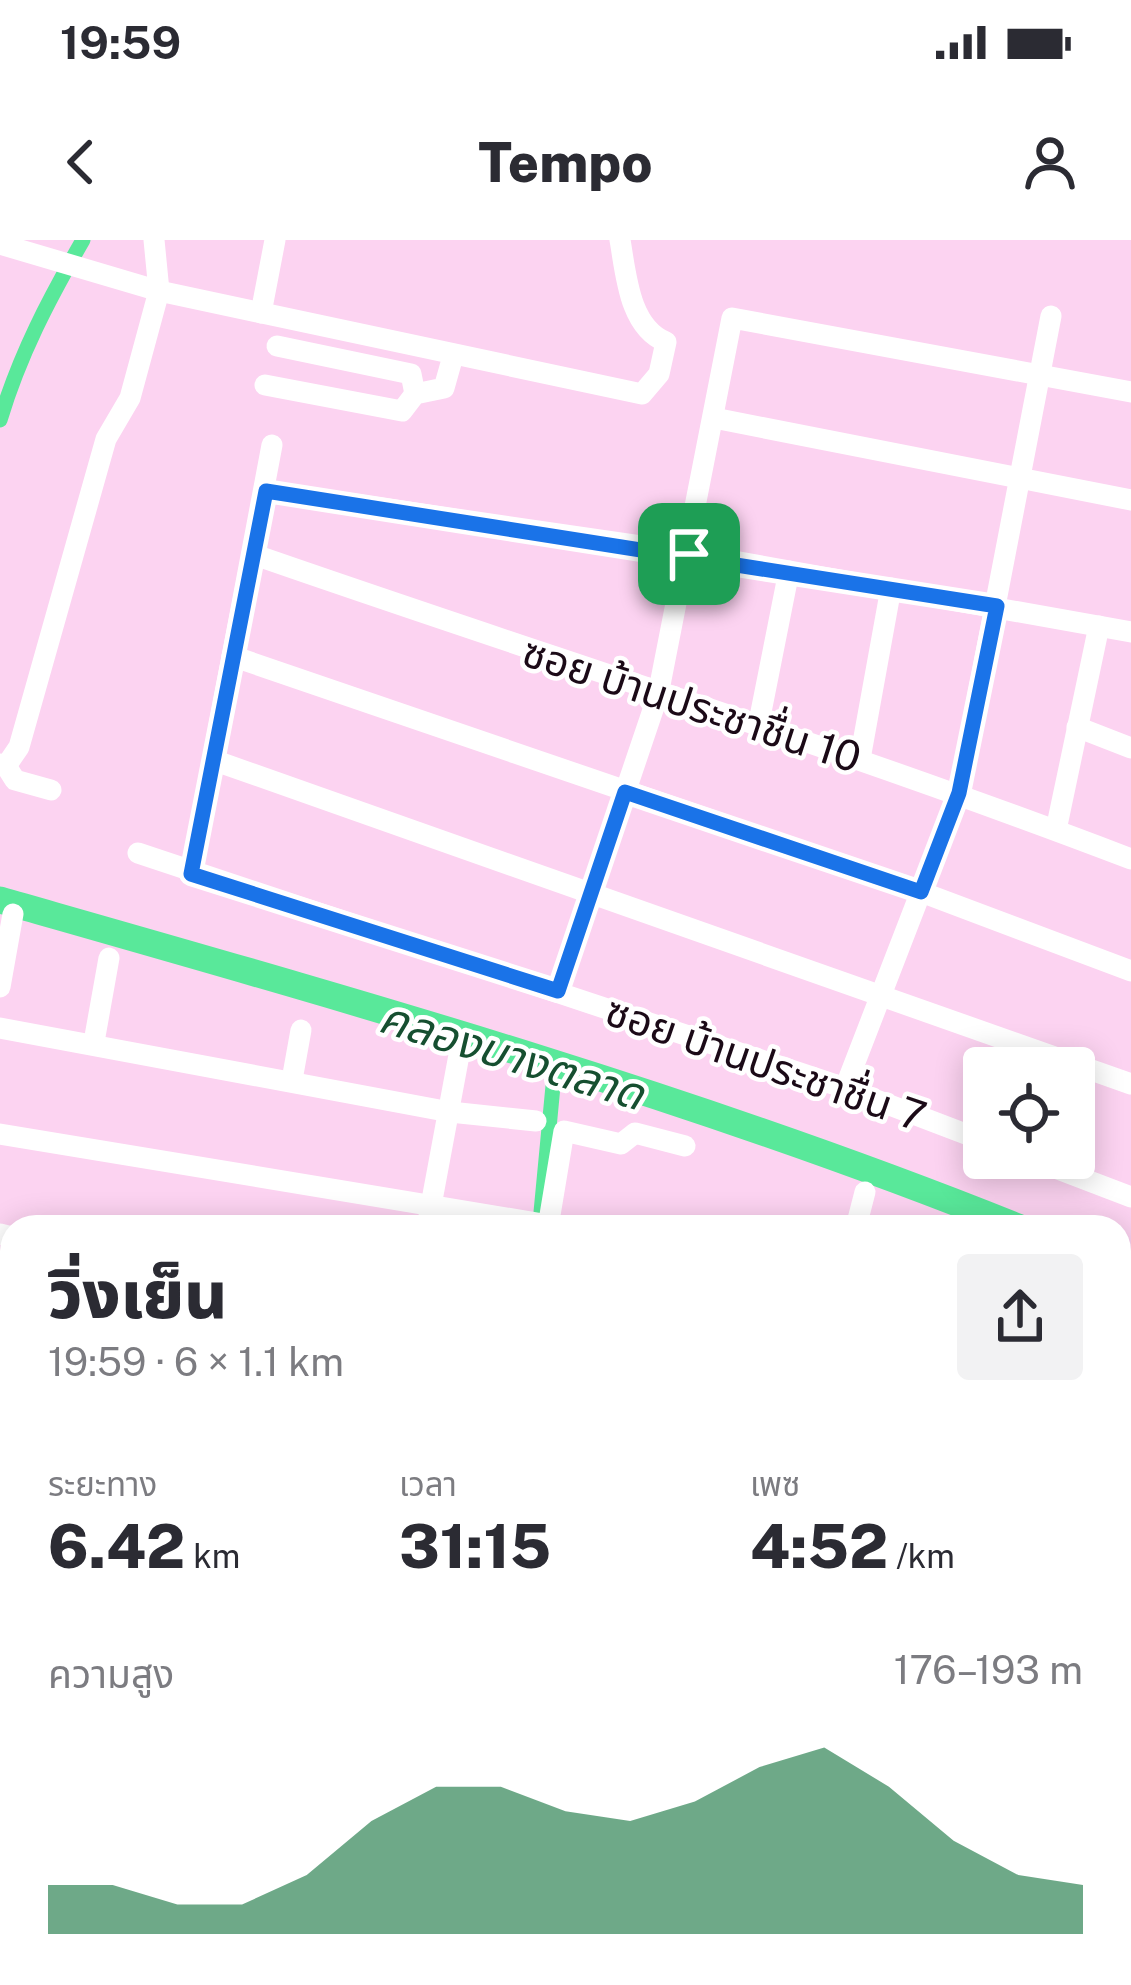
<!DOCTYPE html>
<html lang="th">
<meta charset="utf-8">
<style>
body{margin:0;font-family:"Public Sans","Noto Sans Thai",sans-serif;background:#f2f2f3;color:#2b2b33;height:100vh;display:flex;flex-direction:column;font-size:45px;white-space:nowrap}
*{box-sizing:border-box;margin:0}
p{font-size:39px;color:#7c7c81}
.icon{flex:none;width:66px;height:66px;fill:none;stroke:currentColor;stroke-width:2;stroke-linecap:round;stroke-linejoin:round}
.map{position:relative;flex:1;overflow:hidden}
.panel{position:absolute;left:0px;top:975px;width:1131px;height:771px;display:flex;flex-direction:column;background:#fff;border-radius:36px 36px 0 0;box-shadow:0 6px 30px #0003}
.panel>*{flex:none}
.tools{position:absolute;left:963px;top:807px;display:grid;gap:24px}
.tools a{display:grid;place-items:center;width:132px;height:132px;border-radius:12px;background:#fff;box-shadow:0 6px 30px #0003;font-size:60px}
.pin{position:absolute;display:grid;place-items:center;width:102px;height:102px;color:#fff;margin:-51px;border-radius:24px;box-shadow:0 6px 18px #0006}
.round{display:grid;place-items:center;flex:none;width:126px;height:126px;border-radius:12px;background:#f2f2f3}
.headline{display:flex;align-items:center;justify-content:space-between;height:204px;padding:0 48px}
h1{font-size:66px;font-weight:800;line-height:90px}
.stats{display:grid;grid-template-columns:repeat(3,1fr);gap:18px;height:204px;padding:12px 48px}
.stats div{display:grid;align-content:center}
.stats b{font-size:60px;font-weight:800}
.stats small{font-size:33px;font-weight:400}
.stats p{font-size:33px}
.chart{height:336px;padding:24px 48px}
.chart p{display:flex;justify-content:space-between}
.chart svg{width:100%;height:216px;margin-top:12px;fill:#328557;opacity:.7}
.status{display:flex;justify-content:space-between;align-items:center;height:84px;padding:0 60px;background:#fff;direction:ltr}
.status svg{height:33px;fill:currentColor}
header{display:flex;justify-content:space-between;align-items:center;height:156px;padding:0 48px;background:#fff;font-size:54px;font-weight:800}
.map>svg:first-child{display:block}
</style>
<div class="status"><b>19:59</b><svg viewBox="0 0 49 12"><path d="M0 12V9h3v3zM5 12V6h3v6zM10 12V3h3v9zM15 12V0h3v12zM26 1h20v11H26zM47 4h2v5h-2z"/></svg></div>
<header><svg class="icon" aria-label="back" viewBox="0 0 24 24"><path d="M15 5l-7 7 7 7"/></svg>Tempo<svg class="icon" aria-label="person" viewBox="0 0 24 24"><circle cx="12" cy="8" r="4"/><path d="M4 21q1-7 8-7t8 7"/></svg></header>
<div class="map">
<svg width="1131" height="1745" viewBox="0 0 1131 1745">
<rect width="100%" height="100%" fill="#fcd3f1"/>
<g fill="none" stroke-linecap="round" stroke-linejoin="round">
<!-- canal -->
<g stroke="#59e89a" stroke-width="15">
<path d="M0 180C20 114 49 59 83 0"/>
<polyline points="541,972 555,825"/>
<polyline points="487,1734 487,1745"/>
</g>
<!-- river -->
<g stroke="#59e89a" stroke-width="27">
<path d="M0 660C343 758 687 854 1018 987"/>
<polyline points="1119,1027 1131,1032"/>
</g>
<!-- path -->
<polyline stroke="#b795ae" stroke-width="3" stroke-dasharray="12 6" stroke-linecap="butt" points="1122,1726 1131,1699"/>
<!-- minor -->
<g stroke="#fff" stroke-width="21">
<path d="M0 4 159 51 642 154 659 134 666 102C629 87 626 34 620 0"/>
<polyline points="261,73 275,0"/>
<polyline points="277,106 411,134 415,154"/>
<polyline points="265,145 402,171 415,154 444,148 453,116"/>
<polyline points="714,178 1131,260"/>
<polyline points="265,251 689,313 1131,392"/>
<path d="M252 314C545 416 841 508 1131 619"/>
<polyline points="232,416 921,652 1131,731"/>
<polyline points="759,482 789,331"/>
<polyline points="1077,487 1131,508"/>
<polyline points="860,519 891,348"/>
<polyline points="213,520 1131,844"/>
<polyline points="0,524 6,526 19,507 106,199 130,158 159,51 154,0"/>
<polyline points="6,526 15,540 51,550"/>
<polyline points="1056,590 1099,386"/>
<polyline points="138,613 845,848 984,901"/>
<polyline points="191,634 272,205"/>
<polyline points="0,747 13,674"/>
<polyline points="558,751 658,455 732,78 1131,152"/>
<polyline points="0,788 450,872 536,881"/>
<polyline points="94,802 109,718"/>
<polyline points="292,840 301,790"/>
<polyline points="845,848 959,553 1051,76"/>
<polyline points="0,894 549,985"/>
<polyline points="1029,918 1131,957"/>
<polyline points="427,987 459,815"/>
<polyline points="548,987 564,891 621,904 635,893 685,906"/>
<polyline points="856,987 865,952"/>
<polyline points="0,994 12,997"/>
<polyline points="1119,1094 1131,1096"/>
<polyline points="1119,1206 1131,1209"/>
<polyline points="1119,1312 1131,1264"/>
<polyline points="0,1365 12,1367"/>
<polyline points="0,1464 11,1442"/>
<polyline points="1119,1511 1131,1516"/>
<polyline points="1119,1683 1131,1642"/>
<polyline points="1005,1734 1029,1742"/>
<polyline points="467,1745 467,1734"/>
<polyline points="559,1745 559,1734"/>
<polyline points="775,1745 777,1734"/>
<polyline points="1101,1745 1104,1734"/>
</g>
<!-- major -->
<g stroke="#cabe89" stroke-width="27">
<polyline points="0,1125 12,1127"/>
<polyline points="1119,1301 1131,1303"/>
</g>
</g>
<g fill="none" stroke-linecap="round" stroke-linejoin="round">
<!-- route casing -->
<g stroke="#fff" stroke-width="24">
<polygon id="route" points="266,251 997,366 959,553 921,652 625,552 558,751 191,634"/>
</g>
<!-- route -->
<use href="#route" stroke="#1a73e8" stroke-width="15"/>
</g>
<g text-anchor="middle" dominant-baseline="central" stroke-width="9" stroke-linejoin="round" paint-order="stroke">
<!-- street labels -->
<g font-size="42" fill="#1b0a17" stroke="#fff">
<text transform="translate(692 464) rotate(18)">ซอย บ้านประชาชื่น 10</text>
<text transform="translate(766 823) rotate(19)">ซอย บ้านประชาชื่น 7</text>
</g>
<!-- water labels -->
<g font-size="45" font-style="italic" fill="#164f30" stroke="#fff">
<text transform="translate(512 815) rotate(17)">คลองบางตลาด</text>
</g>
</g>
</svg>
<div class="tools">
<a><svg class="icon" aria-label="locate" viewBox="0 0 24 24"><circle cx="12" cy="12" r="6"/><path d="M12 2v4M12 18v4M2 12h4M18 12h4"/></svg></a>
</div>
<div class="pin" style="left:689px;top:314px;background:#1e9e55"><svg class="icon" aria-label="arrive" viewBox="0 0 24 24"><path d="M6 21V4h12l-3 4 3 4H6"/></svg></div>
<section class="panel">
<div class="headline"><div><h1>วิ่งเย็น</h1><p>19:59 · 6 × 1.1 km</p></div><a class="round"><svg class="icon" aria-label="share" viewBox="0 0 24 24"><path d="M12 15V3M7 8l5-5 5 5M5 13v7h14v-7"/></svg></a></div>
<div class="stats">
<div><p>ระยะทาง</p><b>6.42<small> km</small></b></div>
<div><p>เวลา</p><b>31:15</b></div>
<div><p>เพซ</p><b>4:52<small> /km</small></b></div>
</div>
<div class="chart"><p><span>ความสูง</span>176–193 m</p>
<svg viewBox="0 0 160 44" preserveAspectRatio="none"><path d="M0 44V34L10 34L20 38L30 38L40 32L50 21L60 14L70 14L80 19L90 21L100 17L110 10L120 6L130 14L140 25L150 32L160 34V44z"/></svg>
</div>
</section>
</div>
